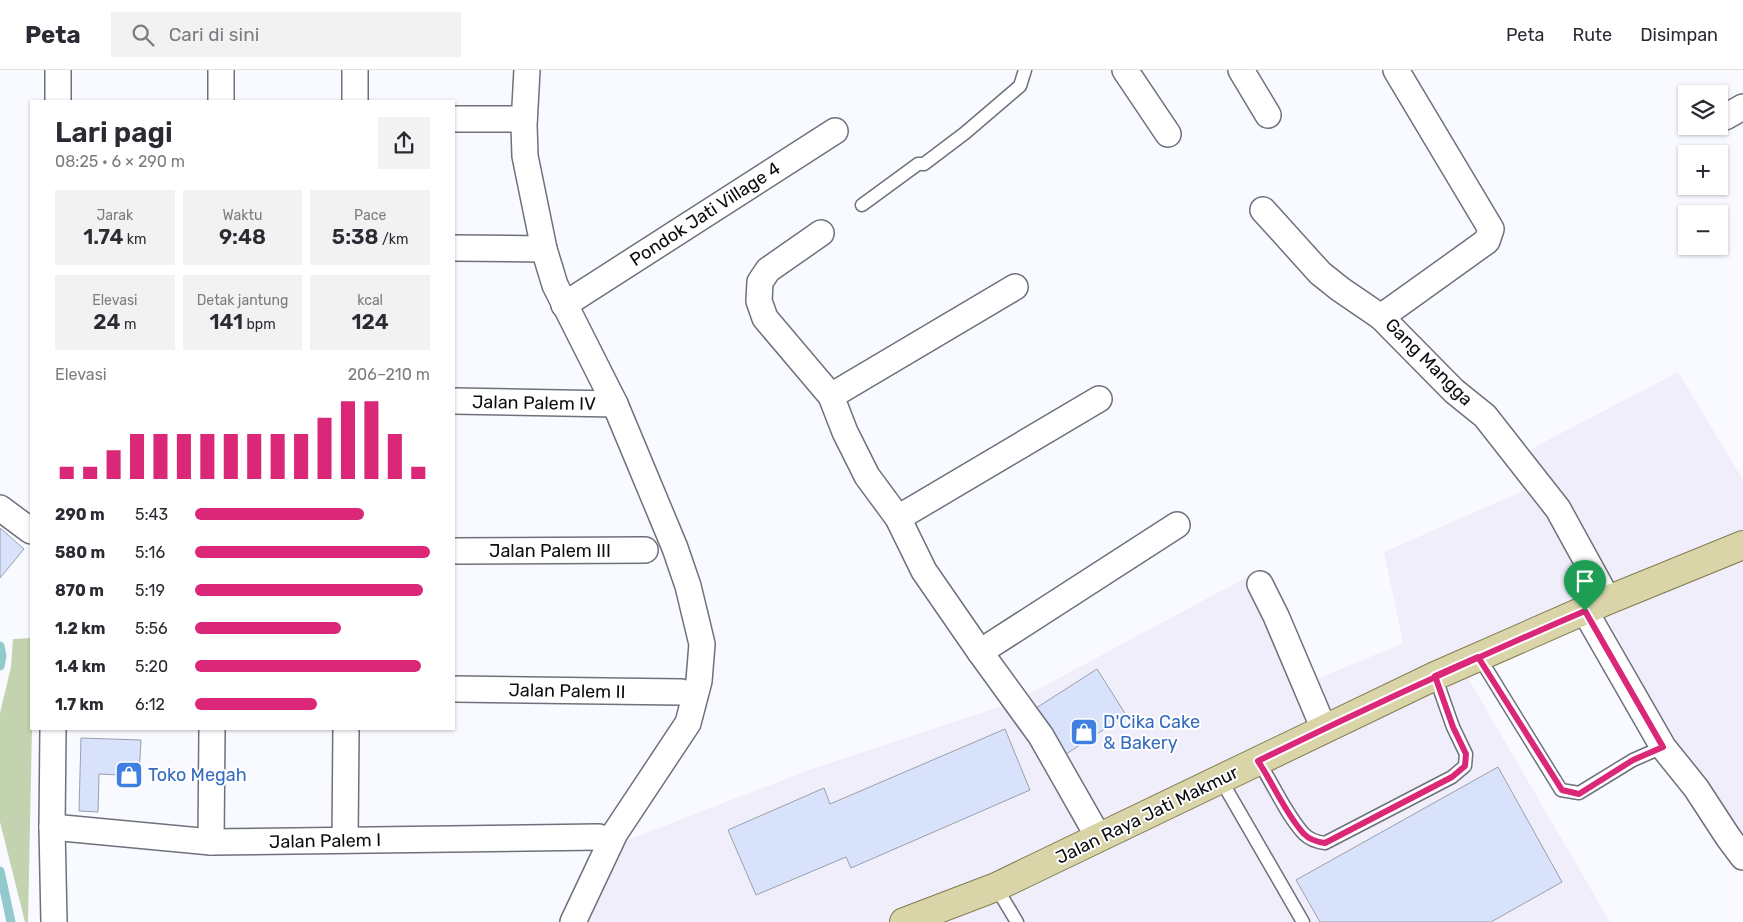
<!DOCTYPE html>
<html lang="id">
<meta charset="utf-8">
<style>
body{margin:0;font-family:Rubik,sans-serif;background:#f2f2f3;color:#2b2b33;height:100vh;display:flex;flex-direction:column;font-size:19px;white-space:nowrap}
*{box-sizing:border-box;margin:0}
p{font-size:16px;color:#7c7c81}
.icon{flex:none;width:28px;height:28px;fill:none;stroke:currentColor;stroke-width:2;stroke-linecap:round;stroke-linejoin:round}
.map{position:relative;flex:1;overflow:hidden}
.side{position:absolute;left:30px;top:30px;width:425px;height:630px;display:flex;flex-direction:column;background:#fff;border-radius:0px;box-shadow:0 1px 4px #0004}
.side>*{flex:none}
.fabs{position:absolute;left:1678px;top:15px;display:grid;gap:10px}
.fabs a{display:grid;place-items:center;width:50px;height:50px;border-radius:0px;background:#fff;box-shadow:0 1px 4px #0004;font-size:25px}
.pin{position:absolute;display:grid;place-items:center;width:42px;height:42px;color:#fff;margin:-51px -21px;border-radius:50% 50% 50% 0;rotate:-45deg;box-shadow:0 0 5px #0007}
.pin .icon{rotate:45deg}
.round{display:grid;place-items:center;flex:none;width:52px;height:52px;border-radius:0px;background:#f2f2f3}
.summary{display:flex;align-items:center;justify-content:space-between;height:85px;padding:0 25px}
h1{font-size:28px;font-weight:600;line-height:38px}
.figures{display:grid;grid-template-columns:repeat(3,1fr);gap:8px;height:85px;padding:5px 25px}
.figures div{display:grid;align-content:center;border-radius:0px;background:#f2f2f3;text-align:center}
.figures b{font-size:21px;font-weight:600}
.figures small{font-size:14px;font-weight:400}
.figures p{font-size:14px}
.chart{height:140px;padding:10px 25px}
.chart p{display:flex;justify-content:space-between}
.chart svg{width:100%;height:90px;margin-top:5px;stroke:#db2777;stroke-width:6}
ul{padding:0 25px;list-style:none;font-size:16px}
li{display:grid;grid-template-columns:80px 60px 1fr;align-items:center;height:38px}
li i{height:12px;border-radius:6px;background:#db2777}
header{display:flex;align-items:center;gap:30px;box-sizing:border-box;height:70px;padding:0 25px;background:#fff;border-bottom:1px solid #e1e1e2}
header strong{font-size:24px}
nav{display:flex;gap:28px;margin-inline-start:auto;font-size:18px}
.search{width:350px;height:45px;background:#f2f2f3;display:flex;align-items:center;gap:12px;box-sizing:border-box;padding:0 18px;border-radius:0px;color:#7c7c81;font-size:19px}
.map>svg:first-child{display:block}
</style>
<header>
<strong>Peta</strong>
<div class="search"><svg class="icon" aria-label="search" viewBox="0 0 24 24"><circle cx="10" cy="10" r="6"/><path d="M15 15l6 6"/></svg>Cari di sini</div>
<nav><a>Peta</a><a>Rute</a><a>Disimpan</a></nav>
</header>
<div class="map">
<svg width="1743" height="852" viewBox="0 0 1743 852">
<rect width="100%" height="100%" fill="#f8faff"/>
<!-- commercial -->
<polygon fill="#f1eefc" points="1678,302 1742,408 1743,408 1743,789 1737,792 1602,539 1468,608 1610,852 583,852 625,771 809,700 1014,632 1247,507 1303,615 1403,573 1384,482 1543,412 1529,380"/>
<!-- green -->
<polygon fill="#c3d3af" points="31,568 32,659 28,852 25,852 0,752 0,643 11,597 13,569"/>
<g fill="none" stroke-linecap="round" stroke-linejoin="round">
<!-- stream -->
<g stroke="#91c9cc" stroke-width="9">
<polyline points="0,576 2,586 0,596"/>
<polyline points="0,801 11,852"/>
</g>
</g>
<!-- building -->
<g fill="#d8e3fb" stroke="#9a9fa9">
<polygon points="0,458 24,479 0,508"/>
<polygon points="1097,599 1126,645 1063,686 1033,640"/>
<polygon points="1005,659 1030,720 851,798 846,787 756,825 728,760 824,718 830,734"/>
<polygon points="81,668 141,670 139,706 99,704 98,742 79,741"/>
<polygon points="1498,697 1562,812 1491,852 1320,852 1296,810"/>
</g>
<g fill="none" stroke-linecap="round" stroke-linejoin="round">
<!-- lane casing -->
<g stroke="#6d717b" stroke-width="15">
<g id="lane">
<polyline points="862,135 918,94 924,94 965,63 1020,16 1025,0"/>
<polyline points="1479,587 1561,720 1579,723 1633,690 1663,677"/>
<path d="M1258 691C1274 715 1285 743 1304 764 1310 770 1317 772 1325 773L1452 707 1465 696 1466 684 1453 657 1435 606"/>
<polyline points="1221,710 1303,852"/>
<polyline points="996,817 1017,852"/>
</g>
</g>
<!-- street casing -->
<g stroke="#6d717b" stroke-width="28">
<g id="street">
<polyline points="527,0 524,55 525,86 544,179 555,215 615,334 675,478 688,516 702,574 699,611 688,653 615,763 573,852"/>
<polyline points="1125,0 1168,64"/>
<polyline points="1241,0 1268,45"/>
<polyline points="1396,0 1491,159 1487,171 1381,247 1454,321 1485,346 1558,439 1608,530"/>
<polyline points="58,31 58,0"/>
<polyline points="221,31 221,0"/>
<polyline points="355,31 355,0"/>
<polyline points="1725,47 1743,37"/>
<polyline points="454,49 524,49"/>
<polyline points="1263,140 1320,203 1340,219 1381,247"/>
<polyline points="821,163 768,200 760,212 759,231 765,248 831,326 845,362 867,406 898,448 924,501 980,582 1041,666 1099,768"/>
<polyline points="454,178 544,179"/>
<polyline points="564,235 835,61"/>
<polyline points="831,326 1015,217"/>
<polyline points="454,331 615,334"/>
<polyline points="0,438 31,461"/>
<polyline points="898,448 1099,329"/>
<polyline points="454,481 645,480"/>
<polyline points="1260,514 1276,546 1324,659"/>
<polyline points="1585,541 1663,677 1696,718 1728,767 1743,787"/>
<polyline points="980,582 1177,455"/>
<polyline points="454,619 681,622"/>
<polyline points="53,659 52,757 54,852"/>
<polyline points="52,757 211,772 599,767"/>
<polyline points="345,770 346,659"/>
<polyline points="211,772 212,659"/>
</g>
</g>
<!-- primary casing -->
<g stroke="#827c4f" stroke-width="30">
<polyline id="primary" points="904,852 996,817 1435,606 1608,530 1743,475"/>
</g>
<!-- lane -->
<use href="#lane" stroke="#fff" stroke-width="12"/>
<!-- street -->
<use href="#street" stroke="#fff" stroke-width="25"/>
<!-- primary -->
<use href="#primary" stroke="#dad4a9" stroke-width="28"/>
</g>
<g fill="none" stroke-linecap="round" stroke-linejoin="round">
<!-- route casing -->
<g stroke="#fff" stroke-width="10">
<path id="route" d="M1585 541C1475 588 1366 638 1258 691 1274 715 1285 743 1304 764 1310 770 1317 772 1325 773L1452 707 1465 696 1466 684 1453 657 1435 606 1478 587 1562 720 1579 724 1633 690 1663 677 1585 541"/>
</g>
<!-- route -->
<use href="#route" stroke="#db2777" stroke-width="6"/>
</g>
<!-- icons -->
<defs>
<g id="shop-square" transform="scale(1.4375)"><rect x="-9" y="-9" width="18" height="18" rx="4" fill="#3f7fe0" stroke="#fff"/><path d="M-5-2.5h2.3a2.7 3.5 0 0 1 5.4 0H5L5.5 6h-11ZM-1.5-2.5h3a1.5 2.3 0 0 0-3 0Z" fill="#fff"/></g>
</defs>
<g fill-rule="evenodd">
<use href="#shop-square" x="1084" y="662"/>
<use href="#shop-square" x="129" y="705"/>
</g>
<g text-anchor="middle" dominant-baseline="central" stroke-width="4" stroke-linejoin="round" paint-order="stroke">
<!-- street labels -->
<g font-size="18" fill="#0c0d11" stroke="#fff">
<text transform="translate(705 144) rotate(-33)">Pondok Jati Village 4</text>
<text transform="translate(1429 292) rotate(45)">Gang Mangga</text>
<text transform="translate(534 333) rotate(1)">Jalan Palem IV</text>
<text x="550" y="481">Jalan Palem III</text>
<text transform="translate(567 621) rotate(1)">Jalan Palem II</text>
<text transform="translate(1147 745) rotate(-26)">Jalan Raya Jati Makmur</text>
<text transform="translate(325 771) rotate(-1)">Jalan Palem I</text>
</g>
<!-- shop labels -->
<g font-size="18" fill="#366cbe" stroke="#fff" text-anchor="start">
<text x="1103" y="652">D'Cika Cake<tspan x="1103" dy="21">&amp; Bakery</tspan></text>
<text x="148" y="705">Toko Megah</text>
</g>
</g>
</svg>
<div class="fabs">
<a><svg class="icon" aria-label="layers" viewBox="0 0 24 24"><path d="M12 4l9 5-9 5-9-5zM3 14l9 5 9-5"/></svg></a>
<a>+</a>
<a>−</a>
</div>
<div class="pin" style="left:1585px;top:541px;background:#1e9e55"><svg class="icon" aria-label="arrive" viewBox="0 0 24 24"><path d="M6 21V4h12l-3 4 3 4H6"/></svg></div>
<section class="side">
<div class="summary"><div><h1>Lari pagi</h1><p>08:25 · 6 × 290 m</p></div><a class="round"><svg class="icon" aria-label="share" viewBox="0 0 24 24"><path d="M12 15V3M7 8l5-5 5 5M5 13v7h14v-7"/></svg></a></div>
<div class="figures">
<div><p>Jarak</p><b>1.74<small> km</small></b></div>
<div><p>Waktu</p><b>9:48</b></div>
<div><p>Pace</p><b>5:38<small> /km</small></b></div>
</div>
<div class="figures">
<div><p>Elevasi</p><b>24<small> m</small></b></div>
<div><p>Detak jantung</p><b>141<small> bpm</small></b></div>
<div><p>kcal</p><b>124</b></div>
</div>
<div class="chart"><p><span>Elevasi</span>206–210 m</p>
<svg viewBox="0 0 160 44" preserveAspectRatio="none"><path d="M5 44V38M15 44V38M25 44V30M35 44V22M45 44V22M55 44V22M65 44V22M75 44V22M85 44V22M95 44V22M105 44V22M115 44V14M125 44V6M135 44V6M145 44V22M155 44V38"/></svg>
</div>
<ul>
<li><b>290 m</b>5:43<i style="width:72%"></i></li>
<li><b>580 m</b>5:16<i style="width:100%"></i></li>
<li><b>870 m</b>5:19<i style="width:97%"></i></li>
<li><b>1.2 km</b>5:56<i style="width:62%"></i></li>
<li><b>1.4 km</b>5:20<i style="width:96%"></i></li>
<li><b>1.7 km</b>6:12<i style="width:52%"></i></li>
</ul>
</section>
</div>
